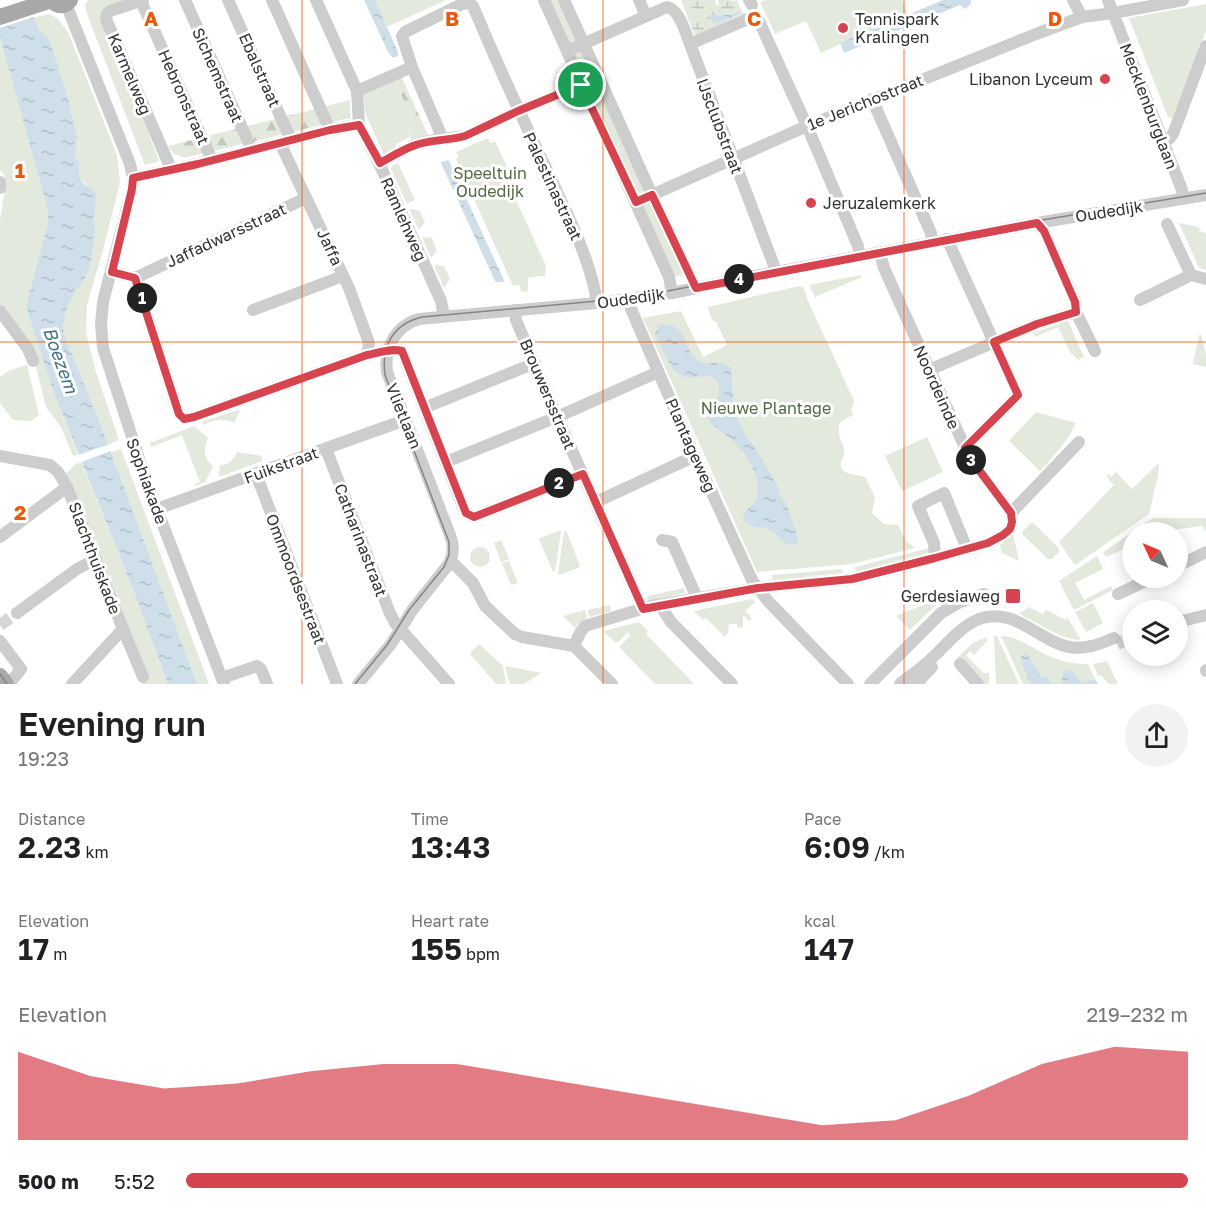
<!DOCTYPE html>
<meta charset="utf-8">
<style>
body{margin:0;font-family:"Golos Text",sans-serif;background:#f2f2f2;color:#202124;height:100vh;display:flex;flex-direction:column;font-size:22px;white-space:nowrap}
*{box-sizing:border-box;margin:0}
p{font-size:20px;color:#757577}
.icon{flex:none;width:33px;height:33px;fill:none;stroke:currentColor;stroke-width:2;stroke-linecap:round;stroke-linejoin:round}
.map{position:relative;height:684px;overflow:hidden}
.sheet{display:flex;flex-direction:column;background:#fff;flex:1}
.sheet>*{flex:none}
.needle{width:39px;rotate:314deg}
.tools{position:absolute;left:1122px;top:522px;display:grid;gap:12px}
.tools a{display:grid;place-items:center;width:66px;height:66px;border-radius:50%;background:#fff;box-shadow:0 3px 15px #0003;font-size:30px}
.pin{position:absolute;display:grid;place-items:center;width:51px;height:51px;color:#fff;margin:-26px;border:3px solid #fff;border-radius:50%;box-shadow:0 2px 6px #0007}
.km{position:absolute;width:30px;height:30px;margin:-15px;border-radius:50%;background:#222;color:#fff;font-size:16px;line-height:30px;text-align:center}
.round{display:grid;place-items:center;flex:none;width:63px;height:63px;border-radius:32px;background:#f2f2f2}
.overview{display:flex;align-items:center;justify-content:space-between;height:102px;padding:0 18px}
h1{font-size:33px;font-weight:600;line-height:45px}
.stats{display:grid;grid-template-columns:repeat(3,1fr);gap:9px;height:102px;padding:6px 18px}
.stats div{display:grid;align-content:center}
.stats b{font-size:30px;font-weight:600}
.stats small{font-size:16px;font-weight:400}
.stats p{font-size:16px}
.chart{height:168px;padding:12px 18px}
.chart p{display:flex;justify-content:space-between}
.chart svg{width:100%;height:108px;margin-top:6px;fill:#d64450;opacity:.7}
ul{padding:0 18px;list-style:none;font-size:20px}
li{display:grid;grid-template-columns:96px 72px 1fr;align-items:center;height:45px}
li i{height:15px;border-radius:8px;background:#d64450}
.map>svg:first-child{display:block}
</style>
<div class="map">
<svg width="1206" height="684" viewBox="0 0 1206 684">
<defs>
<pattern id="forest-firs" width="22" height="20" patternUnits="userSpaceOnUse" patternTransform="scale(1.5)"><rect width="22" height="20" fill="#e3e9dd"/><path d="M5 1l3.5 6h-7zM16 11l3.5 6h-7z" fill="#c3c8be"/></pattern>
<pattern id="wetland-marsh" width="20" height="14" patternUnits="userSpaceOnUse" patternTransform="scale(1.5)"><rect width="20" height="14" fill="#e3e9dd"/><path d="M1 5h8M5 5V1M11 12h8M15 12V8" fill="none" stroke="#c3c8be"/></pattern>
<pattern id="water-ripples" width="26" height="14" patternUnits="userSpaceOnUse" patternTransform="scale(1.5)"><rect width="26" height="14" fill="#cedfe9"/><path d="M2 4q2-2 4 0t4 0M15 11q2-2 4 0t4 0" fill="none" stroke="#b1c0c8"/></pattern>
</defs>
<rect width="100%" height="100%" fill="#fff"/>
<!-- green -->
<g fill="#e3e9dd">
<polygon points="90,0 130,0 108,7 128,82 159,161 145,165 87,14 85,6 87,1"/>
<polygon points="375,0 446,0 387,27"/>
<polygon points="546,0 561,0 578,42 570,45"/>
<polygon points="765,0 902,0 908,13 821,53 806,21 775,34 760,2"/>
<polygon points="1206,4 1206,31 1173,118 1168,117 1129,18"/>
<path d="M50 14 58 19 68 32 117 155 120 183 103 250 87 305 86 332 95 369 119 440 107 445 64 334C62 320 67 306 74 294 79 286 86 279 89 270 93 257 93 241 94 228L92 221 94 216 87 185C78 179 78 175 80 164L75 157 77 137 69 102 49 39 40 31 34 17Z"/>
<polygon points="0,37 48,211 48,223 28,297 29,317 53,391 78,455 73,456 61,427 46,407 32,352 0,305 0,221 6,182 4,175 0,170"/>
<polygon points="581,49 645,189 641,193 636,193 573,55"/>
<polygon points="394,79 414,123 409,130 410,137 396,144 397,148 384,154 365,113 363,95"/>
<polygon points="488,138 490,143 495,141 515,184 512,191 546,266 545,276 530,277 528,279 528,291 521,292 520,285 513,286 456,159 459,158 456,152"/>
<polygon points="398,163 415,200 407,204 391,169 392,166"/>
<polygon points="651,202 685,274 672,277 642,210 643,204"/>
<polygon points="409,209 419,210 425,222 419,230"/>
<polygon points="1179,223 1199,227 1200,231 1206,233 1206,270 1199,268"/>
<polygon points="422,237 432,238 437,251 431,258"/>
<polygon points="434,265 444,266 450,279 444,288"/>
<polygon points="861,275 862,277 815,297 809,285"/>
<path d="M799 286 803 287 809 303 854 401 851 411 853 415C838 422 836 424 841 441 842 442 844 450 844 450 845 457 838 463 842 469 847 476 858 474 865 477L875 497 872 513 884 524 898 525 906 541 915 548 852 564 757 572 643 318 681 311 703 357 727 345 716 322 713 321 710 315 708 307Z"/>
<polygon points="1068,321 1084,357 1078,360 1070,352 1058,327 1035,337 1033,333"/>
<polygon points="1199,335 1201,335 1206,355 1206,367 1193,364"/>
<polygon points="27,365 39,415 31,421 13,420 0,403 0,377 8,371"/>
<path d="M237 410 240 411 234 423C224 418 214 419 204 425L202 422Z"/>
<path d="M1036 412 1076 423C1067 442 1054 456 1040 471L1009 441Z"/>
<path d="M194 426 208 438C203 449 203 458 213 466L205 482 195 486 194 484 200 482 182 435 151 447 150 443Z"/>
<polygon points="927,437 943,472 902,491 885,456"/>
<polygon points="121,449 209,684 197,684 111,452"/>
<path d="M237 452 262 456V461L219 477 220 465C229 465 233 461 237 452Z"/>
<polygon points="81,462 134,592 168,684 142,684 140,682 76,495 73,485 65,474 75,465"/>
<polygon points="1159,463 1158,475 1149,514 1075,565 1074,564 1059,542 1114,485 1108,479 1109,478 1106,475 1108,474 1111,477 1116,472 1132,489"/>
<polygon points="1153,518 1206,518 1206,532 1203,527 1201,526 1164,531 1160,532 1132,532 1132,546 1106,557 1103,552"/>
<polygon points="1031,523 1033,523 1059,548 1059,552 1052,559 1048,559 1022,534 1022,532"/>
<polygon points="560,530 561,532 555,571 553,572 539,539"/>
<polygon points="566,530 580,566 578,568 559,575 558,574 564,531"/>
<polygon points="1013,534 1019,561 1002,553 1000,545"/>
<polygon points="501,540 509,559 501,562 494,543"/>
<circle cx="480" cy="557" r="10"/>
<polygon points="929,548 930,552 856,572 855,567"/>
<polygon points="1097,556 1103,569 1075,583 1084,600 1111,586 1113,590 1074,610 1059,581"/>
<polygon points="509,561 518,583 511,585 502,563"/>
<polygon points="842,569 843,573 773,580 772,575"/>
<polygon points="684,588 685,593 648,601 647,596"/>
<polygon points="940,598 942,599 910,630 896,616"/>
<polygon points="752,599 755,602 745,611 752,618 749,621 743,615 743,627 740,628 737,626 737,624 729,624 728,633 725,637 706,618 703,620 694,611"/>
<polygon points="1093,603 1103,623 1086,632 1075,612"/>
<polygon points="610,605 611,611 589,617 588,610"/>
<path d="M1029 607 1043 614 1046 610 1066 620 1067 617 1081 640C1058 639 1039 623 1019 614Z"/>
<polygon points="585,610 587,618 578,624 575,628 563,616"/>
<polygon points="639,622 648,631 646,634 694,684 655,684 619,647 631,635 627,633 618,642 615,642 603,631"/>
<polygon points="994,636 997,636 1019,684 996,684"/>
<path d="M1001 636C1015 636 1025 644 1037 650 1055 660 1068 664 1088 664L1095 679 1082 683 1063 673 1061 684H1052L1047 677H1042L1028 655 1026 672 1030 684H1023Z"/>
<polygon points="987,637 987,641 974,655 970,651 966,655 983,673 989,673 989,684 983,684 957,658 973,643"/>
<polygon points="479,644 503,666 506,684 496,684 471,655 471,652"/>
<polygon points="1107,661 1118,684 1109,684 1101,675 1098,676 1093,664"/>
<polygon points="505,666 541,673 524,684 510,684"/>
</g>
<!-- forest -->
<g fill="url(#forest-firs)">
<polygon points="401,76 429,137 412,143 409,130 414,123 394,79"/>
<polygon points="350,100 350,118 184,158 173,153 168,146"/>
</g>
<!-- wetland -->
<path fill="url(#wetland-marsh)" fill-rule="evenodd" d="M681 0H716L715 4 719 6 718 0H731L732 1 737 0 743 14 695 36ZM738 11 740 12 739 14 718 24 712 20 710 14C718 17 730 15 738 11Z"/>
<!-- water -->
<g fill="url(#water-ripples)">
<path d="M0 0 32 13 40 31 49 38 69 102 77 137 75 157 80 164C76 183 84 182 96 193 96 204 92 219 95 228 93 241 93 257 89 270 86 279 79 286 74 294 67 306 62 320 64 334L111 452 197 684H168L134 592 53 391 29 317 27 307 28 297 48 223V211L0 37Z"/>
<polygon points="364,0 375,0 398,52 398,56 393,58 388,52"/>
<polygon points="943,0 971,0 971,4 965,9 960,5 844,53 840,43"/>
<path d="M738 11 740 12 739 14 718 24 712 21 709 16 711 14C719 16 730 16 738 11Z"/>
<polygon points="448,160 449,161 504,280 503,282 496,282 494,279 441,163 442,162"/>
<path d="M665 324C691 328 681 350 699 361 709 368 720 357 731 368L734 411 747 438 751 442 759 454 777 485 781 497 786 503 798 538 796 544 792 546 784 542 773 532 766 528 754 527 744 521 743 514C747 509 753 505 756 499 762 483 752 466 744 453 741 449 737 447 735 442L709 422 704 409 706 405H713C717 400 720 394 719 387 715 369 697 380 685 377 679 375 674 370 670 365L655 334 659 325Z"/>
<polygon points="1025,654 1028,655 1042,677 1047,677 1052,684 1030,684 1021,659 1021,656"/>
<polygon points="1070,669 1082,683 1095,679 1098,684 1061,684 1063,672"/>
</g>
<!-- pier -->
<g fill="#fff">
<polygon points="0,0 31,0 37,16 0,28"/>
<polygon points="110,444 113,450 79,463 76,456"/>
</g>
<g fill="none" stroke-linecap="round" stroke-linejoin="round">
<!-- minor-tunnel -->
<g stroke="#d6d6d6" stroke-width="12" stroke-dasharray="12 6" stroke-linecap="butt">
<polyline points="0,625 17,613"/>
<polyline points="1117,644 1132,637"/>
</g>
<!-- minor -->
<g stroke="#cdcdcd" stroke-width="12">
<polyline points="143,0 110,11 107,14 106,19 171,169"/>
<polyline points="185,0 252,150"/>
<polyline points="228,0 291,140"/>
<polyline points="272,0 330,130"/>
<polyline points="316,0 357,91 359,125"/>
<polyline points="544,0 669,277 672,293"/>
<polyline points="564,0 652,195 696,288"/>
<polyline points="639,0 646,16"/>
<polyline points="749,0 752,5"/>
<polyline points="1073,0 1082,17"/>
<polyline points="1108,0 1182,190 1183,199"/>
<polyline points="141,1 212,160"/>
<polyline points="66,4 130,164 133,178 132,189 103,302 101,324 103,348 148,486 224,684"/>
<polyline points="690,44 750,18 756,17 758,19 807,126 858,246 860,257"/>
<path d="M567 51 667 7C680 10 685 32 690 44L773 263 775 272"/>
<polyline points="357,91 412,67"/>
<polyline points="872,99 931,233 932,243"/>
<polyline points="359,125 379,163 441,301 444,316"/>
<path d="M443 139 412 67 402 36 405 32 462 4 469 3 473 6C496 61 521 116 547 170 565 210 591 259 597 303"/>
<polyline points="1164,142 1170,138 1173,134 1206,46"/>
<polyline points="280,143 349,288 368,340 369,344 367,355"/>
<polyline points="379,163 414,145 434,140 465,136 518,111 581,85"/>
<polyline points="133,178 197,164 330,130 359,125"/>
<polyline points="0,182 0,188"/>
<polyline points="636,202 807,126 1036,34 1082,17 1113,13 1183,0"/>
<polyline points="1037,223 1044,231 1075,301 1076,312 1095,351"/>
<polyline points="1167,224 1191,275"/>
<polyline points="947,239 1018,395 965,448"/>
<polyline points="880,253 884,268 962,441 970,458 1011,513"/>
<polyline points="112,272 135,278 306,198"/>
<path d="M135 278 179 414 184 419 194 417 367 355C378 353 390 348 402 351L405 359 463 507 466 513 474 517 583 474"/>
<polyline points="629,299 631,309 695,456 752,580 767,600 848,684"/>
<polyline points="1140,300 1191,275 1206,279"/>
<polyline points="253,310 343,276"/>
<polyline points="515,310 516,320 557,417 643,609"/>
<polyline points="0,311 28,349 33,361"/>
<polyline points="929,370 1037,324 1076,312"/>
<polyline points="424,408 535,363"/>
<polyline points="326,449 389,611 395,623 449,684"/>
<polyline points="0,456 50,465 58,472 67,487 123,629 143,677"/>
<polyline points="446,462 557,417 658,372"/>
<polyline points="256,474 337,684"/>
<polyline points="596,502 695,456"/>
<polyline points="157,509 405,420"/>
<polyline points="1011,513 1079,442"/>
<polyline points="0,537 67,487"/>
<polyline points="662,540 672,542 697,598"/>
<polyline points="935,558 934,543 918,506 944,493 967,549"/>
<polyline points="451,561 473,583 485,606 515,634 522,637 574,646 580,633 585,626 651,606 758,588 852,579 935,558 988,543 1003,535 1010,529 1012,523 1011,513"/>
<polyline points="1178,566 1206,552"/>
<polyline points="1118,594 1152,578"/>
<polyline points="660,605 671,622 732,684"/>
<polyline points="17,613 77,569 96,559"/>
<polyline points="1178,622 1206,615"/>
<polyline points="1129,631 1132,629"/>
<polyline points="0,641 21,669 9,684"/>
<polyline points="574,646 612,684"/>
<polyline points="960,664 978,684"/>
<polyline points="1206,670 1206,671"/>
<polyline points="222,678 257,666 261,669 267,684"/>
<polyline points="72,684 123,629"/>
<path d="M358 684 391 644 413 609 448 565C454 555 454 545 450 535L387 372C384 348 395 326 419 319L597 303 672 293 760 275 1037 223 1206 195"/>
<polyline points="870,684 941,613 960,602 984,594"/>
<path d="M900 684C910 676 920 669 929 661 945 647 959 627 979 619 1015 606 1038 641 1069 647 1085 650 1100 644 1114 638"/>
<polyline points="916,684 932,667"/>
</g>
<!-- major -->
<g stroke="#a8a8a8" stroke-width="16">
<path d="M52 0C57 7 65 7 70 0"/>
<polyline points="0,17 52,0"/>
<polyline points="0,676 6,684"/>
</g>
<!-- tram -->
<g stroke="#858585" stroke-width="1.5">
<polyline points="0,674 7,684"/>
<path d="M355 684 387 645 409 610 444 567 449 555V542L385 375C381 346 393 324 422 317L597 301 641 296 1036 221 1206 193"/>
</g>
</g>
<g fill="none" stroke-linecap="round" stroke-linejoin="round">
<!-- route casing -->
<g stroke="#fff" stroke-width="12">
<path id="route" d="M581 85 636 202 652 195 696 288 1037 223 1044 231 1075 302 1076 312 1037 324 994 342 1018 395 965 448 970 458 1011 513 1012 522 1010 529 1003 535 988 543 935 558 852 579 758 588 643 609 583 474 474 517 466 513 402 351C390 348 378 353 367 355L194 417 184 419 179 414 135 278 112 272 132 189 133 178 198 164 330 130 359 125 380 163C391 157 402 150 413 146 430 139 448 141 465 136L518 111Z"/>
</g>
<!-- route -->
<use href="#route" stroke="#d64450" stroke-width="8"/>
</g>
<!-- grid -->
<path fill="none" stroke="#e8590c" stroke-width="1.5" stroke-opacity="0.55" d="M302 0V684M603 0V684M904 0V684M0 342H1206"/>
<!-- markers -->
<g fill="#d64450" stroke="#fff" stroke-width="2">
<circle cx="843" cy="28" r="6"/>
<circle cx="1105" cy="79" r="6"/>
<circle cx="811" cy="203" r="6"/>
<rect x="1005" y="588" width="16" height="16" rx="3"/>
</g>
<g text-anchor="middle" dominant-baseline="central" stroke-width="6" stroke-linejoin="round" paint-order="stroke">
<!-- poi labels -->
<g font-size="16" fill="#303030" stroke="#fff" text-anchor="start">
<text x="855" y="19">Tennispark<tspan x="855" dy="18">Kralingen</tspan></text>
<text x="1093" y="79" text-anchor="end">Libanon Lyceum</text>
<text x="823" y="203">Jeruzalemkerk</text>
<text x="1000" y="596" text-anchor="end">Gerdesiaweg</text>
</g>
<!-- street labels -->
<g font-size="16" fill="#303030" stroke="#fff">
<text transform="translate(260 70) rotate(66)">Ebalstraat</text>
<text transform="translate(130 74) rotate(67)">Karmelweg</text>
<text transform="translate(218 75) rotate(66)">Sichemstraat</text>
<text transform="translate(184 97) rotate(66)">Hebronstraat</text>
<text transform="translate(865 102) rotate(-22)">1e Jerichostraat</text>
<text transform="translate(1149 106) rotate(69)">Mecklenburglaan</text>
<text transform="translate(720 126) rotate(69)">IJsclubstraat</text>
<text transform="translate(553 186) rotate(65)">Palestinastraat</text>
<text transform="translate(1109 211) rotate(-9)">Oudedijk</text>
<text transform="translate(404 219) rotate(66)">Ramlehweg</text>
<text transform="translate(226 235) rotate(-25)">Jaffadwarsstraat</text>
<text transform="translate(330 247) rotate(65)">Jaffa</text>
<text transform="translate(631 298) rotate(-8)">Oudedijk</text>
<text transform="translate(937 387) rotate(66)">Noordeinde</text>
<text transform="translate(548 394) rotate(67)">Brouwersstraat</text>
<text transform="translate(404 416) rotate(68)">Vlietlaan</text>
<text transform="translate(691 445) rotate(66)">Plantageweg</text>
<text transform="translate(281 465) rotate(-20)">Fuikstraat</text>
<text transform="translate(147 481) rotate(70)">Sophiakade</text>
<text transform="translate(361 540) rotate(69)">Catharinastraat</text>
<text transform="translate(95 558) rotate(69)">Slachthuiskade</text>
<text transform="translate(296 579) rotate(69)">Ommoordsestraat</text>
</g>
<!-- park labels -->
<g font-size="16" fill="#546841" stroke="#fff">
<text x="490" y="173">Speeltuin<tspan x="490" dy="18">Oudedijk</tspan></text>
<text x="766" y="408">Nieuwe Plantage</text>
</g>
<!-- water labels -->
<g font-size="18" font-style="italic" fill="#45718b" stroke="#fff">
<text transform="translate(61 360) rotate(70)">Boezem</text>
</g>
</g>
<g font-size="20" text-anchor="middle" font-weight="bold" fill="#e8590c" stroke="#fff" stroke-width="6" stroke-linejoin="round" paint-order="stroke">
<text x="151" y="26">A</text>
<text x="452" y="26">B</text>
<text x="754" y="26">C</text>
<text x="1055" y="26">D</text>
<text x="20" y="178">1</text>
<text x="20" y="520">2</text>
</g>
</svg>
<div class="tools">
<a><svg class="needle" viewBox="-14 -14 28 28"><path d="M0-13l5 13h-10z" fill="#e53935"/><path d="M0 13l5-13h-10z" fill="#757577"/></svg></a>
<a><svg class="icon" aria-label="layers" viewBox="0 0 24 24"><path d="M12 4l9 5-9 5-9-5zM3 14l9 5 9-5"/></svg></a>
</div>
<div class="pin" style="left:581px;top:85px;background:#1e9e55"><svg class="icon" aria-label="arrive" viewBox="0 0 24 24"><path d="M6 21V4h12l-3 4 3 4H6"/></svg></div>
<b class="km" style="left:142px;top:298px">1</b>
<b class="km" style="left:559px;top:483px">2</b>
<b class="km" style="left:971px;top:460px">3</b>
<b class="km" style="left:739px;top:279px">4</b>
</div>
<section class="sheet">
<div class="overview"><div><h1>Evening run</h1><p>19:23</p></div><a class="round"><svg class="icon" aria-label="share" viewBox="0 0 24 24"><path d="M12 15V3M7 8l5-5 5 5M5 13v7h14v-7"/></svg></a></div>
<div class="stats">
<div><p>Distance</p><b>2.23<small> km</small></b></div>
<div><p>Time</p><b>13:43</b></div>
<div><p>Pace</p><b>6:09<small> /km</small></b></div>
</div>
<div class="stats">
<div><p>Elevation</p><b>17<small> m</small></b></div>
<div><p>Heart rate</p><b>155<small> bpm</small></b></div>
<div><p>kcal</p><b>147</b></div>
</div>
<div class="chart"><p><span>Elevation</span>219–232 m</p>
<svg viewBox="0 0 160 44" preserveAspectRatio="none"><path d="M0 44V8L10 18L20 23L30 21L40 16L50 13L60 13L70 18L80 23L90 28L100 33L110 38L120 36L130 26L140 13L150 6L160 8V44z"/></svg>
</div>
<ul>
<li><b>500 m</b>5:52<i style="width:100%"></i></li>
</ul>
</section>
